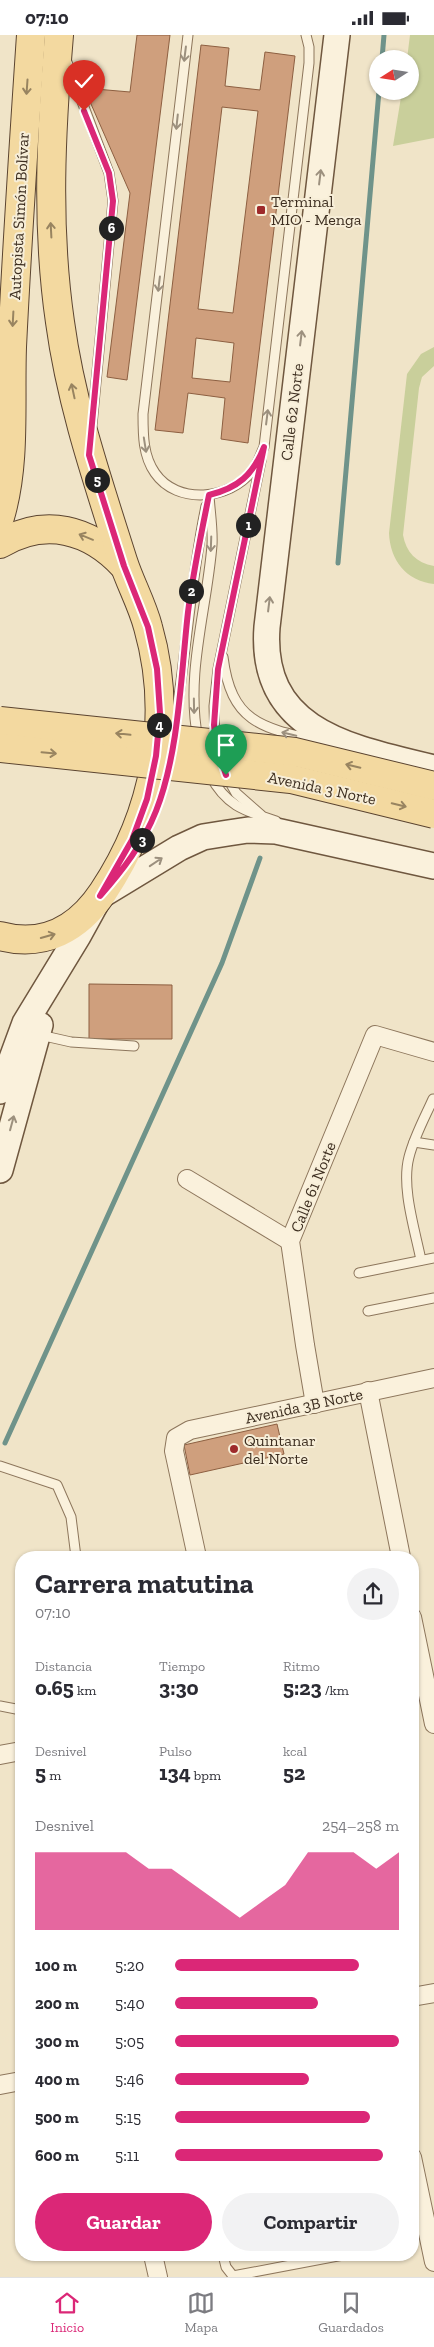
<!DOCTYPE html>
<html lang="es">
<meta charset="utf-8">
<style>
body{margin:0;font-family:"Zilla Slab",serif;background:#f2f2f3;color:#2b2b33;height:100vh;display:flex;flex-direction:column;font-size:19px;white-space:nowrap}
*{box-sizing:border-box;margin:0}
p{font-size:16px;color:#7c7c81}
.icon{flex:none;width:28px;height:28px;fill:none;stroke:currentColor;stroke-width:2;stroke-linecap:round;stroke-linejoin:round}
.map{position:relative;flex:1;overflow:hidden}
.drawer{position:absolute;left:15px;top:1516px;width:404px;height:710px;display:flex;flex-direction:column;background:#fff;border-radius:20px;box-shadow:0 1px 4px #0004}
.drawer>*{flex:none}
.needle{width:32px;rotate:258deg}
.buttons{position:absolute;left:369px;top:15px;display:grid;gap:10px}
.buttons a{display:grid;place-items:center;width:50px;height:50px;border-radius:50%;background:#fff;box-shadow:0 1px 4px #0004;font-size:25px}
.pin{position:absolute;display:grid;place-items:center;width:42px;height:42px;color:#fff;margin:-51px -21px;border-radius:50% 50% 50% 0;rotate:-45deg;box-shadow:0 0 5px #0007}
.pin .icon{rotate:45deg}
.km{position:absolute;width:25px;height:25px;margin:-12px;border-radius:50%;background:#222;color:#fff;font-size:14px;line-height:25px;text-align:center}
.round{display:grid;place-items:center;flex:none;width:52px;height:52px;border-radius:26px;background:#f2f2f3}
.overview{display:flex;align-items:center;justify-content:space-between;height:85px;padding:0 20px}
h1{font-size:28px;font-weight:700;line-height:38px}
.metrics{display:grid;grid-template-columns:repeat(3,1fr);gap:8px;height:85px;padding:5px 20px}
.metrics div{display:grid;align-content:center}
.metrics b{font-size:21px;font-weight:700}
.metrics small{font-size:14px;font-weight:400}
.metrics p{font-size:14px}
.chart{height:140px;padding:10px 20px}
.chart p{display:flex;justify-content:space-between}
.chart svg{width:100%;height:90px;margin-top:5px;fill:#db2777;opacity:.7}
.primary-button{display:flex;gap:10px;margin-top:auto;padding:10px 20px}
.primary-button a{flex:1;height:58px;border-radius:30px;background:#db2777;color:#fff;font-size:20px;font-weight:700;line-height:58px;text-align:center}
.primary-button a+a{background:#f2f2f3;color:#2b2b33}
ul{padding:0 20px;list-style:none;font-size:16px}
li{display:grid;grid-template-columns:80px 60px 1fr;align-items:center;height:38px}
li i{height:12px;border-radius:6px;background:#db2777}
.status{display:flex;justify-content:space-between;align-items:center;height:35px;padding:0 25px;background:#fff;direction:ltr}
.status svg{height:14px;fill:currentColor}
.tab-bar{display:flex;justify-content:space-around;align-items:center;height:70px;border-top:1px solid #e1e1e2;background:#fff;font-size:14px;color:#7c7c81}
.tab-bar a{display:grid;justify-items:center;gap:2px}
.tab-bar .current{color:#db2777}
.map>svg:first-child{display:block}
</style>
<div class="status"><b>07:10</b><svg viewBox="0 0 49 12"><path d="M0 12V9h3v3zM5 12V6h3v6zM10 12V3h3v9zM15 12V0h3v12zM26 1h20v11H26zM47 4h2v5h-2z"/></svg></div>
<div class="map">
<svg width="434" height="2242" viewBox="0 0 434 2242">
<rect width="100%" height="100%" fill="#f0e4c8"/>
<!-- green -->
<g fill="#c9cf9b">
<polygon points="410,0 434,0 434,103 393,111 402,56 410,56 410,24 407,24"/>
<path d="M434 312V331L422 342 419 353 403 500C406 517 416 528 434 531V549C406 546 390 525 389 498L407 339 421 319Z"/>
</g>
<g fill="none" stroke-linecap="round" stroke-linejoin="round">
<!-- stream -->
<g stroke="#6f938a" stroke-width="5">
<polyline points="382,24 384,0"/>
<polyline points="338,528 379,56"/>
<polyline points="5,1408 222,928 260,823"/>
</g>
</g>
<!-- building -->
<g fill="#cf9f7d" stroke="#8d5f41" fill-rule="evenodd">
<polygon points="137,0 170,0 127,345 107,342 130,158 84,53 130,57"/>
<path d="M201 10 229 13 225 51 260 55 265 17 295 21 248 408 221 404 225 363 188 358 183 398 155 395ZM222 72 258 76 233 278 198 274ZM196 303 234 308 230 347 192 343Z"/>
<polygon points="89,949 172,950 172,1004 89,1004"/>
<polygon points="277,1389 284,1419 190,1440 184,1410"/>
</g>
<g fill="none" stroke-linecap="round" stroke-linejoin="round">
<!-- lane casing -->
<g stroke="#8d765c" stroke-width="11">
<g id="lane">
<path d="M188 0 143 379C143 400 143 421 155 438 177 470 230 465 252 436 258 429 260 420 264 412L309 28V12L306 0"/>
<polyline points="67,27 109,138 113,166 92,390"/>
<path d="M223 622C231 686 260 693 317 705"/>
<path d="M173 701C186 624 190 547 206 471"/>
<path d="M198 704C185 640 207 574 212 510 213 494 210 477 209 460"/>
<polyline points="215,706 214,671 218,634 261,426"/>
<path d="M210 740C226 771 245 776 276 786"/>
<polyline points="227,742 236,758 261,780"/>
<polyline points="40,1000 71,1007 134,1011"/>
<polyline points="414,1107 434,1110"/>
<path d="M421 1225C415 1195 401 1152 409 1122 414 1102 425 1082 433 1064"/>
<polyline points="359,1238 434,1223"/>
<polyline points="368,1276 434,1263"/>
<polyline points="0,1431 57,1450 71,1482 76,1522"/>
<polyline points="0,1671 21,1675"/>
<polyline points="223,2220 226,2232 233,2241 343,2220"/>
</g>
</g>
<!-- street casing -->
<g stroke="#8d765c" stroke-width="20">
<g id="street">
<polyline points="187,1144 290,1206"/>
<polyline points="368,1356 401,1522"/>
<polyline points="315,1369 305,1310 290,1206 375,1000 434,1017"/>
<polyline points="197,1522 174,1416 176,1403 190,1395 434,1343"/>
<polyline points="412,1582 434,1689"/>
<polyline points="0,1720 21,1716"/>
<polyline points="412,1962 434,1958"/>
<polyline points="0,2050 21,2046"/>
<polyline points="412,2122 434,2227"/>
<polyline points="153,2220 158,2242"/>
</g>
</g>
<!-- secondary casing -->
<g stroke="#6f573f" stroke-width="28">
<g id="secondary">
<path d="M337 0 267 592C259 698 353 713 434 733"/>
<polyline points="0,1056 25,988 78,901 100,861 179,813 203,802 228,798 248,795 276,796 434,831"/>
<polyline points="0,1135 40,990"/>
</g>
</g>
<!-- primary casing -->
<g stroke="#5b4430" stroke-width="30">
<g id="primary">
<path d="M0 482C16 428 10 368 12 312 17 208 24 104 31 0"/>
<path d="M0 509C45 482 90 494 124 531"/>
<path d="M0 901C44 913 79 893 103 857 155 779 174 683 148 592 142 569 130 548 123 526 98 447 71 369 60 287 46 191 51 96 59 0"/>
</g>
</g>
<!-- lane -->
<use href="#lane" stroke="#faf1dc" stroke-width="9"/>
<!-- street -->
<use href="#street" stroke="#faf1dc" stroke-width="18"/>
<!-- secondary -->
<use href="#secondary" stroke="#faf1dc" stroke-width="25"/>
<!-- primary -->
<use href="#primary" stroke="#f3d9a0" stroke-width="28"/>
<!-- primary-bridge casing -->
<g stroke="#5b4430" stroke-width="30" stroke-linecap="butt">
<g id="primary-bridge">
<polyline points="0,686 295,717 434,751"/>
<polyline points="0,713 291,744 434,779"/>
</g>
</g>
<!-- primary-bridge -->
<use href="#primary-bridge" stroke="#f3d9a0" stroke-width="28"/>
</g>
<!-- one-way arrows -->
<defs><path id="oneway-shaft" d="M-6 0H5M1.5-3L5.5 0L1.5 3" fill="none" stroke-width="1.6" stroke-linecap="round" stroke-linejoin="round" transform="scale(1.25)"/></defs>
<g stroke="#9c907e">
<use href="#oneway-shaft" transform="translate(185 19) rotate(97)"/>
<use href="#oneway-shaft" transform="translate(177 87) rotate(96)"/>
<use href="#oneway-shaft" transform="translate(320 142) rotate(-83)"/>
<use href="#oneway-shaft" transform="translate(159 249) rotate(97)"/>
<use href="#oneway-shaft" transform="translate(301 303) rotate(-83)"/>
<use href="#oneway-shaft" transform="translate(267 382) rotate(-83)"/>
<use href="#oneway-shaft" transform="translate(145 410) rotate(81)"/>
<use href="#oneway-shaft" transform="translate(211 509) rotate(92)"/>
<use href="#oneway-shaft" transform="translate(269 569) rotate(-83)"/>
<use href="#oneway-shaft" transform="translate(194 671) rotate(89)"/>
<use href="#oneway-shaft" transform="translate(289 699) rotate(-167)"/>
<use href="#oneway-shaft" transform="translate(156 827) rotate(-34)"/>
<use href="#oneway-shaft" transform="translate(12 1088) rotate(-75)"/>
</g>
<g stroke="#988460">
<use href="#oneway-shaft" transform="translate(27 52) rotate(94)"/>
<use href="#oneway-shaft" transform="translate(51 195) rotate(-93)"/>
<use href="#oneway-shaft" transform="translate(13 284) rotate(93)"/>
<use href="#oneway-shaft" transform="translate(73 356) rotate(-102)"/>
<use href="#oneway-shaft" transform="translate(86 502) rotate(-158)"/>
<use href="#oneway-shaft" transform="translate(123 699) rotate(-174)"/>
<use href="#oneway-shaft" transform="translate(49 718) rotate(5)"/>
<use href="#oneway-shaft" transform="translate(353 731) rotate(-167)"/>
<use href="#oneway-shaft" transform="translate(399 770) rotate(14)"/>
<use href="#oneway-shaft" transform="translate(48 901) rotate(-16)"/>
</g>
<g fill="none" stroke-linecap="round" stroke-linejoin="round">
<!-- route casing -->
<g stroke="#fff" stroke-width="10">
<path id="route" d="M84 76 109 138 113 166 89 420 124 531 148 592 157 634 160 678 156 721 147 764 132 805 100 861C123 835 143 809 156 776 179 718 181 639 188 577 193 538 201 499 209 460 238 453 253 440 264 412L218 634 214 690 216 709 226 740"/>
</g>
<!-- route -->
<use href="#route" stroke="#db2777" stroke-width="6"/>
</g>
<!-- markers -->
<g fill="#9e2a2b" stroke="#f7eed8" stroke-width="2">
<rect x="256" y="170" width="10" height="10" rx="2.5"/>
<circle cx="234" cy="1414" r="5"/>
</g>
<g text-anchor="middle" dominant-baseline="central" stroke-width="4" stroke-linejoin="round" paint-order="stroke">
<!-- poi labels -->
<g font-size="16" fill="#3d2e20" stroke="#f7eed8" text-anchor="start">
<text x="271" y="166">Terminal<tspan x="271" dy="18">MIO - Menga</tspan></text>
<text x="244" y="1405">Quintanar<tspan x="244" dy="18">del Norte</tspan></text>
</g>
<!-- street labels -->
<g font-size="16" fill="#3d2e20" stroke="#f7eed8">
<text transform="translate(19 181) rotate(-87)">Autopista Simón Bolívar</text>
<text transform="translate(292 377) rotate(-83)">Calle 62 Norte</text>
<text transform="translate(322 753) rotate(12)">Avenida 3 Norte</text>
<text transform="translate(313 1152) rotate(-68)">Calle 61 Norte</text>
<text transform="translate(304 1371) rotate(-12)">Avenida 3B Norte</text>
</g>
</g>
</svg>
<div class="buttons">
<a><svg class="needle" viewBox="-14 -14 28 28"><path d="M0-13l5 13h-10z" fill="#e53935"/><path d="M0 13l5-13h-10z" fill="#7c7c81"/></svg></a>
</div>
<div class="pin" style="left:226px;top:740px;background:#1e9e55"><svg class="icon" aria-label="arrive" viewBox="0 0 24 24"><path d="M6 21V4h12l-3 4 3 4H6"/></svg></div>
<div class="pin" style="left:84px;top:76px;background:#d93025"><svg class="icon" aria-label="check" viewBox="0 0 24 24"><path d="M5 12l5 5 9-10"/></svg></div>
<b class="km" style="left:248px;top:490px">1</b>
<b class="km" style="left:191px;top:556px">2</b>
<b class="km" style="left:142px;top:805px">3</b>
<b class="km" style="left:159px;top:690px">4</b>
<b class="km" style="left:97px;top:445px">5</b>
<b class="km" style="left:111px;top:193px">6</b>
<section class="drawer">
<div class="overview"><div><h1>Carrera matutina</h1><p>07:10</p></div><a class="round"><svg class="icon" aria-label="share" viewBox="0 0 24 24"><path d="M12 15V3M7 8l5-5 5 5M5 13v7h14v-7"/></svg></a></div>
<div class="metrics">
<div><p>Distancia</p><b>0.65<small> km</small></b></div>
<div><p>Tiempo</p><b>3:30</b></div>
<div><p>Ritmo</p><b>5:23<small> /km</small></b></div>
</div>
<div class="metrics">
<div><p>Desnivel</p><b>5<small> m</small></b></div>
<div><p>Pulso</p><b>134<small> bpm</small></b></div>
<div><p>kcal</p><b>52</b></div>
</div>
<div class="chart"><p><span>Desnivel</span>254–258 m</p>
<svg viewBox="0 0 160 44" preserveAspectRatio="none"><path d="M0 44V6L10 6L20 6L30 6L40 6L50 14L60 14L70 22L80 30L90 38L100 30L110 22L120 6L130 6L140 6L150 14L160 6V44z"/></svg>
</div>
<ul>
<li><b>100 m</b>5:20<i style="width:82%"></i></li>
<li><b>200 m</b>5:40<i style="width:64%"></i></li>
<li><b>300 m</b>5:05<i style="width:100%"></i></li>
<li><b>400 m</b>5:46<i style="width:60%"></i></li>
<li><b>500 m</b>5:15<i style="width:87%"></i></li>
<li><b>600 m</b>5:11<i style="width:93%"></i></li>
</ul>
<div class="primary-button"><a>Guardar</a><a>Compartir</a></div>
</section>
</div>
<nav class="tab-bar">
<a class="current"><svg class="icon" aria-label="home" viewBox="0 0 24 24"><path d="M3 11l9-7 9 7M6 9v11h12V9"/></svg>Inicio</a>
<a><svg class="icon" aria-label="map" viewBox="0 0 24 24"><path d="M3 6l6-2 6 2 6-2v14l-6 2-6-2-6 2zM9 4v14M15 6v14"/></svg>Mapa</a>
<a><svg class="icon" aria-label="saved" viewBox="0 0 24 24"><path d="M7 4h10v16l-5-4-5 4z"/></svg>Guardados</a>
</nav>
